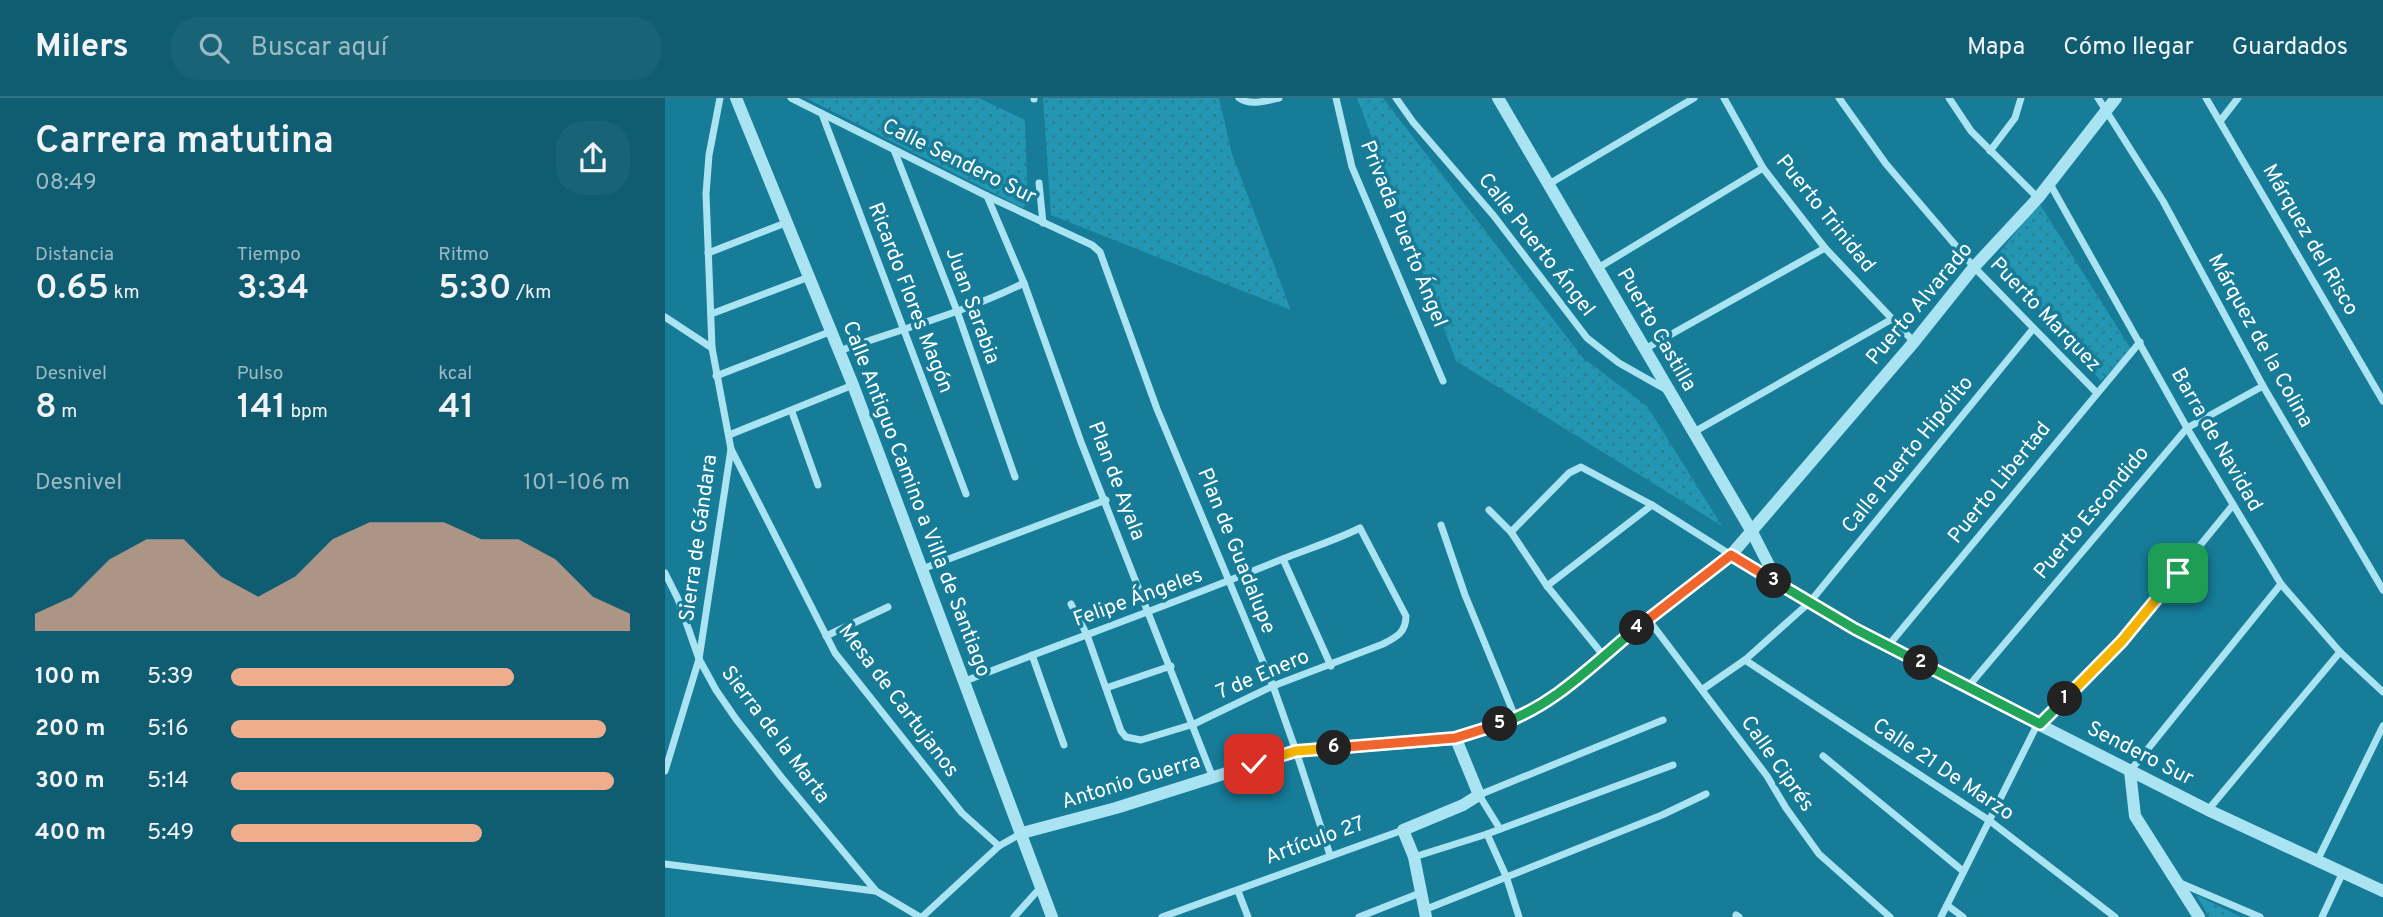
<!DOCTYPE html>
<html lang="es">
<meta charset="utf-8">
<style>
body{margin:0;font-family:Overpass,sans-serif;background:#196377;color:#f1f3f6;height:100vh;display:flex;flex-direction:column;font-size:26px;white-space:nowrap}
*{box-sizing:border-box;margin:0}
p{font-size:23px;color:#9cbac4}
.icon{flex:none;width:38px;height:38px;fill:none;stroke:currentColor;stroke-width:2;stroke-linecap:round;stroke-linejoin:round}
.map{position:relative;flex:1;overflow:hidden}
.panel{display:flex;flex-direction:column;background:#105d72;width:665px}
.panel>*{flex:none}
.pin{position:absolute;display:grid;place-items:center;width:60px;height:60px;color:#fff;margin:-30px;border-radius:14px;box-shadow:0 4px 10px #0006}
.km{position:absolute;width:35px;height:35px;margin:-18px;border-radius:50%;background:#222;color:#fff;font-size:19px;line-height:35px;text-align:center}
.round{display:grid;place-items:center;flex:none;width:74px;height:74px;border-radius:28px;background:#196377}
.headline{display:flex;align-items:center;justify-content:space-between;height:119px;padding:0 35px}
h1{font-size:38px;font-weight:600;line-height:52px}
.metrics{display:grid;grid-template-columns:repeat(3,1fr);gap:10px;height:119px;padding:7px 35px}
.metrics div{display:grid;align-content:center}
.metrics b{font-size:35px;font-weight:600}
.metrics small{font-size:19px;font-weight:400}
.metrics p{font-size:19px}
.chart{height:196px;padding:14px 35px}
.chart p{display:flex;justify-content:space-between}
.chart svg{width:100%;height:126px;margin-top:7px;fill:#eead8d;opacity:.7}
ul{padding:0 35px;list-style:none;font-size:23px}
li{display:grid;grid-template-columns:112px 84px 1fr;align-items:center;height:52px}
li i{height:18px;border-radius:9px;background:#eead8d}
header{display:flex;align-items:center;gap:42px;box-sizing:border-box;height:98px;padding:0 35px;background:#105d72;border-bottom:2px solid #307284}
header strong{font-size:33px}
nav{display:flex;gap:38px;margin-inline-start:auto;font-size:24px}
.search{width:490px;height:63px;background:#196377;display:flex;align-items:center;gap:18px;box-sizing:border-box;padding:0 24px;border-radius:28px;color:#9cbac4;font-size:26px}
main{display:flex;flex:1;min-height:0}
.map>svg:first-child{display:block}
</style>
<header>
<strong>Milers</strong>
<div class="search"><svg class="icon" aria-label="search" viewBox="0 0 24 24"><circle cx="10" cy="10" r="6"/><path d="M15 15l6 6"/></svg>Buscar aquí</div>
<nav><a>Mapa</a><a>Cómo llegar</a><a>Guardados</a></nav>
</header>
<main>
<section class="panel">
<div class="headline"><div><h1>Carrera matutina</h1><p>08:49</p></div><a class="round"><svg class="icon" aria-label="share" viewBox="0 0 24 24"><path d="M12 15V3M7 8l5-5 5 5M5 13v7h14v-7"/></svg></a></div>
<div class="metrics">
<div><p>Distancia</p><b>0.65<small> km</small></b></div>
<div><p>Tiempo</p><b>3:34</b></div>
<div><p>Ritmo</p><b>5:30<small> /km</small></b></div>
</div>
<div class="metrics">
<div><p>Desnivel</p><b>8<small> m</small></b></div>
<div><p>Pulso</p><b>141<small> bpm</small></b></div>
<div><p>kcal</p><b>41</b></div>
</div>
<div class="chart"><p><span>Desnivel</span>101–106 m</p>
<svg viewBox="0 0 160 44" preserveAspectRatio="none"><path d="M0 44V38L10 32L20 19L30 12L40 12L50 25L60 32L70 25L80 12L90 6L100 6L110 6L120 12L130 12L140 19L150 32L160 38V44z"/></svg>
</div>
<ul>
<li><b>100 m</b>5:39<i style="width:71%"></i></li>
<li><b>200 m</b>5:16<i style="width:94%"></i></li>
<li><b>300 m</b>5:14<i style="width:96%"></i></li>
<li><b>400 m</b>5:49<i style="width:63%"></i></li>
</ul>
</section>
<div class="map">
<svg width="1718" height="819" viewBox="0 0 1718 819">
<defs>
<pattern id="green-dots" width="8" height="8" patternUnits="userSpaceOnUse" patternTransform="scale(1.75)"><rect width="8" height="8" fill="#2296b3"/><path d="M2 2h.1M6 6h.1" fill="none" stroke="#317c8f" stroke-width="1.8" stroke-linecap="round"/></pattern>
</defs>
<rect width="100%" height="100%" fill="#167c98"/>
<!-- green -->
<g fill="url(#green-dots)">
<polygon points="141,0 314,0 360,22 363,107 358,110"/>
<polygon points="378,0 554,0 567,56 626,212 386,117"/>
<polygon points="692,0 718,0 918,260 982,308 1057,428 791,263"/>
<polygon points="1374,105 1466,251 1436,283 1330,160"/>
<polygon points="1531,797 1576,819 1544,819"/>
</g>
<g fill="none" stroke-linecap="round" stroke-linejoin="round">
<!-- minor -->
<g stroke="#aae3f2" stroke-width="7">
<polyline points="126,0 322,98 427,147 435,154 492,311 608,588 631,653 665,757"/>
<polyline points="369,0 369,1"/>
<path d="M574 0C585 8 601 3 614 0"/>
<polyline points="671,0 687,69 778,283"/>
<polyline points="731,0 748,24 829,118 922,240 954,265 1000,291"/>
<polyline points="1059,0 1098,70 1160,150 1249,244"/>
<polyline points="1174,0 1221,66 1309,169 1431,294"/>
<polyline points="1284,0 1306,33 1373,100"/>
<polyline points="1433,0 1498,103 1598,288 1718,492"/>
<polyline points="1541,0 1718,303"/>
<polyline points="157,16 301,396"/>
<polyline points="1556,22 1573,0"/>
<polyline points="229,52 292,213 350,379"/>
<polyline points="1325,53 1350,20 1356,0"/>
<polyline points="374,85 378,125"/>
<polyline points="884,86 1029,0"/>
<polyline points="1385,86 1522,330 1616,486 1675,554 1718,594"/>
<polyline points="322,98 359,185 416,344 548,680"/>
<polyline points="43,155 123,124"/>
<polyline points="933,170 1098,70"/>
<polyline points="46,216 144,179"/>
<polyline points="0,219 47,250"/>
<polyline points="980,251 1160,150"/>
<path d="M174 253C236 231 301 214 359 185"/>
<polyline points="51,278 167,233"/>
<polyline points="127,314 153,387"/>
<polyline points="1029,334 1227,221"/>
<polyline points="64,337 188,287"/>
<polyline points="66,351 170,555 297,715 334,748"/>
<polyline points="824,412 846,434 882,488 938,557"/>
<polyline points="776,427 800,497 851,621"/>
<polyline points="846,434 904,375 916,369 987,407 1066,457"/>
<polyline points="618,461 666,568"/>
<polyline points="257,471 441,402"/>
<polyline points="0,475 13,501 34,561 51,592 71,621 117,680 211,793 255,819"/>
<polyline points="882,488 987,407"/>
<polyline points="983,521 1102,678 1121,710 1154,756 1225,819"/>
<polyline points="161,538 223,509"/>
<polyline points="1223,548 1475,244"/>
<polyline points="367,557 399,647"/>
<polyline points="1080,562 1325,723 1450,819"/>
<path d="M300 583C405 542 511 505 615 462 642 451 669 443 695 430L741 518C741 534 732 539 718 546L608 588 529 626 476 642 461 639 456 633 422 537 406 506"/>
<polyline points="441,590 506,568"/>
<polyline points="1302,590 1522,330 1598,288"/>
<polyline points="1038,591 1080,562 1145,504 1368,231"/>
<polyline points="1158,658 1298,773"/>
<polyline points="0,673 34,561 66,351 47,250 41,96 44,57 55,0"/>
<polyline points="1465,673 1616,486"/>
<polyline points="1543,712 1675,554"/>
<polyline points="835,731 814,697 998,622"/>
<polyline points="822,736 841,778 854,819"/>
<polyline points="749,759 822,736 1008,667"/>
<polyline points="1653,761 1718,628"/>
<polyline points="0,766 210,793"/>
<polyline points="1515,785 1595,819"/>
<polyline points="573,793 583,819"/>
<polyline points="1282,807 1298,819"/>
<polyline points="759,812 997,717 1041,696"/>
<polyline points="1071,817 1074,819"/>
<polyline points="257,819 334,748 357,735"/>
<polyline points="349,819 375,790"/>
<polyline points="497,819 738,732"/>
<polyline points="694,819 755,795"/>
<polyline points="1276,819 1370,631 1457,543 1568,407"/>
<polyline points="1657,819 1678,774"/>
</g>
<!-- tertiary -->
<g stroke="#aae3f2" stroke-width="12">
<polyline points="71,0 188,287 387,819"/>
<polyline points="833,0 1087,434 1113,485"/>
<polyline points="1066,457 1190,531 1302,590 1543,712 1718,793"/>
<polyline points="1465,673 1470,718 1534,819"/>
<polyline points="357,735 451,710 631,653 791,641 851,621 889,599 983,521 1066,457 1249,244 1309,169 1373,100 1451,0"/>
<polyline points="761,819 749,759 738,732 798,707 814,697 791,641"/>
</g>
</g>
<g fill="none" stroke-linecap="round" stroke-linejoin="round">
<!-- split-1 casing -->
<g stroke="#fff" stroke-width="14">
<polyline id="split-1" points="1400,601 1457,543 1513,475"/>
</g>
<!-- split-2 casing -->
<g stroke="#fff" stroke-width="14">
<polyline id="split-2" points="1256,565 1375,626 1400,601"/>
</g>
<!-- split-3 casing -->
<g stroke="#fff" stroke-width="14">
<polyline id="split-3" points="1109,483 1190,531 1256,565"/>
</g>
<!-- split-4 casing -->
<g stroke="#fff" stroke-width="14">
<polyline id="split-4" points="972,530 1066,457 1109,483"/>
</g>
<!-- split-5 casing -->
<g stroke="#fff" stroke-width="14">
<path id="split-5" d="M835 626C889 608 929 565 972 530"/>
</g>
<!-- split-6 casing -->
<g stroke="#fff" stroke-width="14">
<polyline id="split-6" points="669,650 790,640 835,626"/>
</g>
<!-- split-7 casing -->
<g stroke="#fff" stroke-width="14">
<polyline id="split-7" points="589,666 631,653 669,650"/>
</g>
<!-- split-1 -->
<use href="#split-1" stroke="#f5b400" stroke-width="9"/>
<!-- split-2 -->
<use href="#split-2" stroke="#22a559" stroke-width="9"/>
<!-- split-3 -->
<use href="#split-3" stroke="#22a559" stroke-width="9"/>
<!-- split-4 -->
<use href="#split-4" stroke="#f0652b" stroke-width="9"/>
<!-- split-5 -->
<use href="#split-5" stroke="#22a559" stroke-width="9"/>
<!-- split-6 -->
<use href="#split-6" stroke="#f0652b" stroke-width="9"/>
<!-- split-7 -->
<use href="#split-7" stroke="#f5b400" stroke-width="9"/>
</g>
<g text-anchor="middle" dominant-baseline="central" stroke-width="7" stroke-linejoin="round" paint-order="stroke">
<!-- street labels -->
<g font-size="21" fill="#fff" stroke="#167c98">
<text transform="translate(294 64) rotate(26)">Calle Sendero Sur</text>
<text transform="translate(1160 116) rotate(51)">Puerto Trinidad</text>
<text transform="translate(738 136) rotate(68)">Privada Puerto Ángel</text>
<text transform="translate(1645 142) rotate(60)">Márquez del Risco</text>
<text transform="translate(871 147) rotate(52)">Calle Puerto Ángel</text>
<text transform="translate(245 200) rotate(69)">Ricardo Flores Magón</text>
<text transform="translate(1255 206) rotate(-50)">Puerto Alvarado</text>
<text transform="translate(307 208) rotate(70)">Juan Sarabia</text>
<text transform="translate(1380 217) rotate(46)">Puerto Marquez</text>
<text transform="translate(991 232) rotate(60)">Puerto Castilla</text>
<text transform="translate(1595 243) rotate(61)">Márquez de la Colina</text>
<text transform="translate(1551 342) rotate(60)">Barra de Navidad</text>
<text transform="translate(1243 357) rotate(-51)">Calle Puerto Hipólito</text>
<text transform="translate(451 383) rotate(69)">Plan de Ayala</text>
<text transform="translate(1335 385) rotate(-51)">Puerto Libertad</text>
<text transform="translate(251 401) rotate(69)">Calle Antiguo Camino a Villa de Santiago</text>
<text transform="translate(1427 415) rotate(-50)">Puerto Escondido</text>
<text transform="translate(34 440) rotate(-82)">Sierra de Gándara</text>
<text transform="translate(571 453) rotate(68)">Plan de Guadalupe</text>
<text transform="translate(473 500) rotate(-20)">Felipe Ángeles</text>
<text transform="translate(598 577) rotate(-23)">7 de Enero</text>
<text transform="translate(233 603) rotate(53)">Mesa de Cartujanos</text>
<text transform="translate(110 637) rotate(53)">Sierra de la Marta</text>
<text transform="translate(1475 656) rotate(27)">Sendero Sur</text>
<text transform="translate(1112 666) rotate(55)">Calle Ciprés</text>
<text transform="translate(1278 672) rotate(34)">Calle 21 De Marzo</text>
<text transform="translate(466 684) rotate(-17)">Antonio Guerra</text>
<text transform="translate(650 743) rotate(-20)">Artículo 27</text>
</g>
</g>
</svg>
<div class="pin" style="left:1513px;top:475px;background:#1e9e55"><svg class="icon" aria-label="arrive" viewBox="0 0 24 24"><path d="M6 21V4h12l-3 4 3 4H6"/></svg></div>
<div class="pin" style="left:589px;top:666px;background:#d93025"><svg class="icon" aria-label="check" viewBox="0 0 24 24"><path d="M5 12l5 5 9-10"/></svg></div>
<b class="km" style="left:1400px;top:601px">1</b>
<b class="km" style="left:1256px;top:565px">2</b>
<b class="km" style="left:1109px;top:483px">3</b>
<b class="km" style="left:972px;top:530px">4</b>
<b class="km" style="left:835px;top:626px">5</b>
<b class="km" style="left:669px;top:650px">6</b>
</div>
</main>
